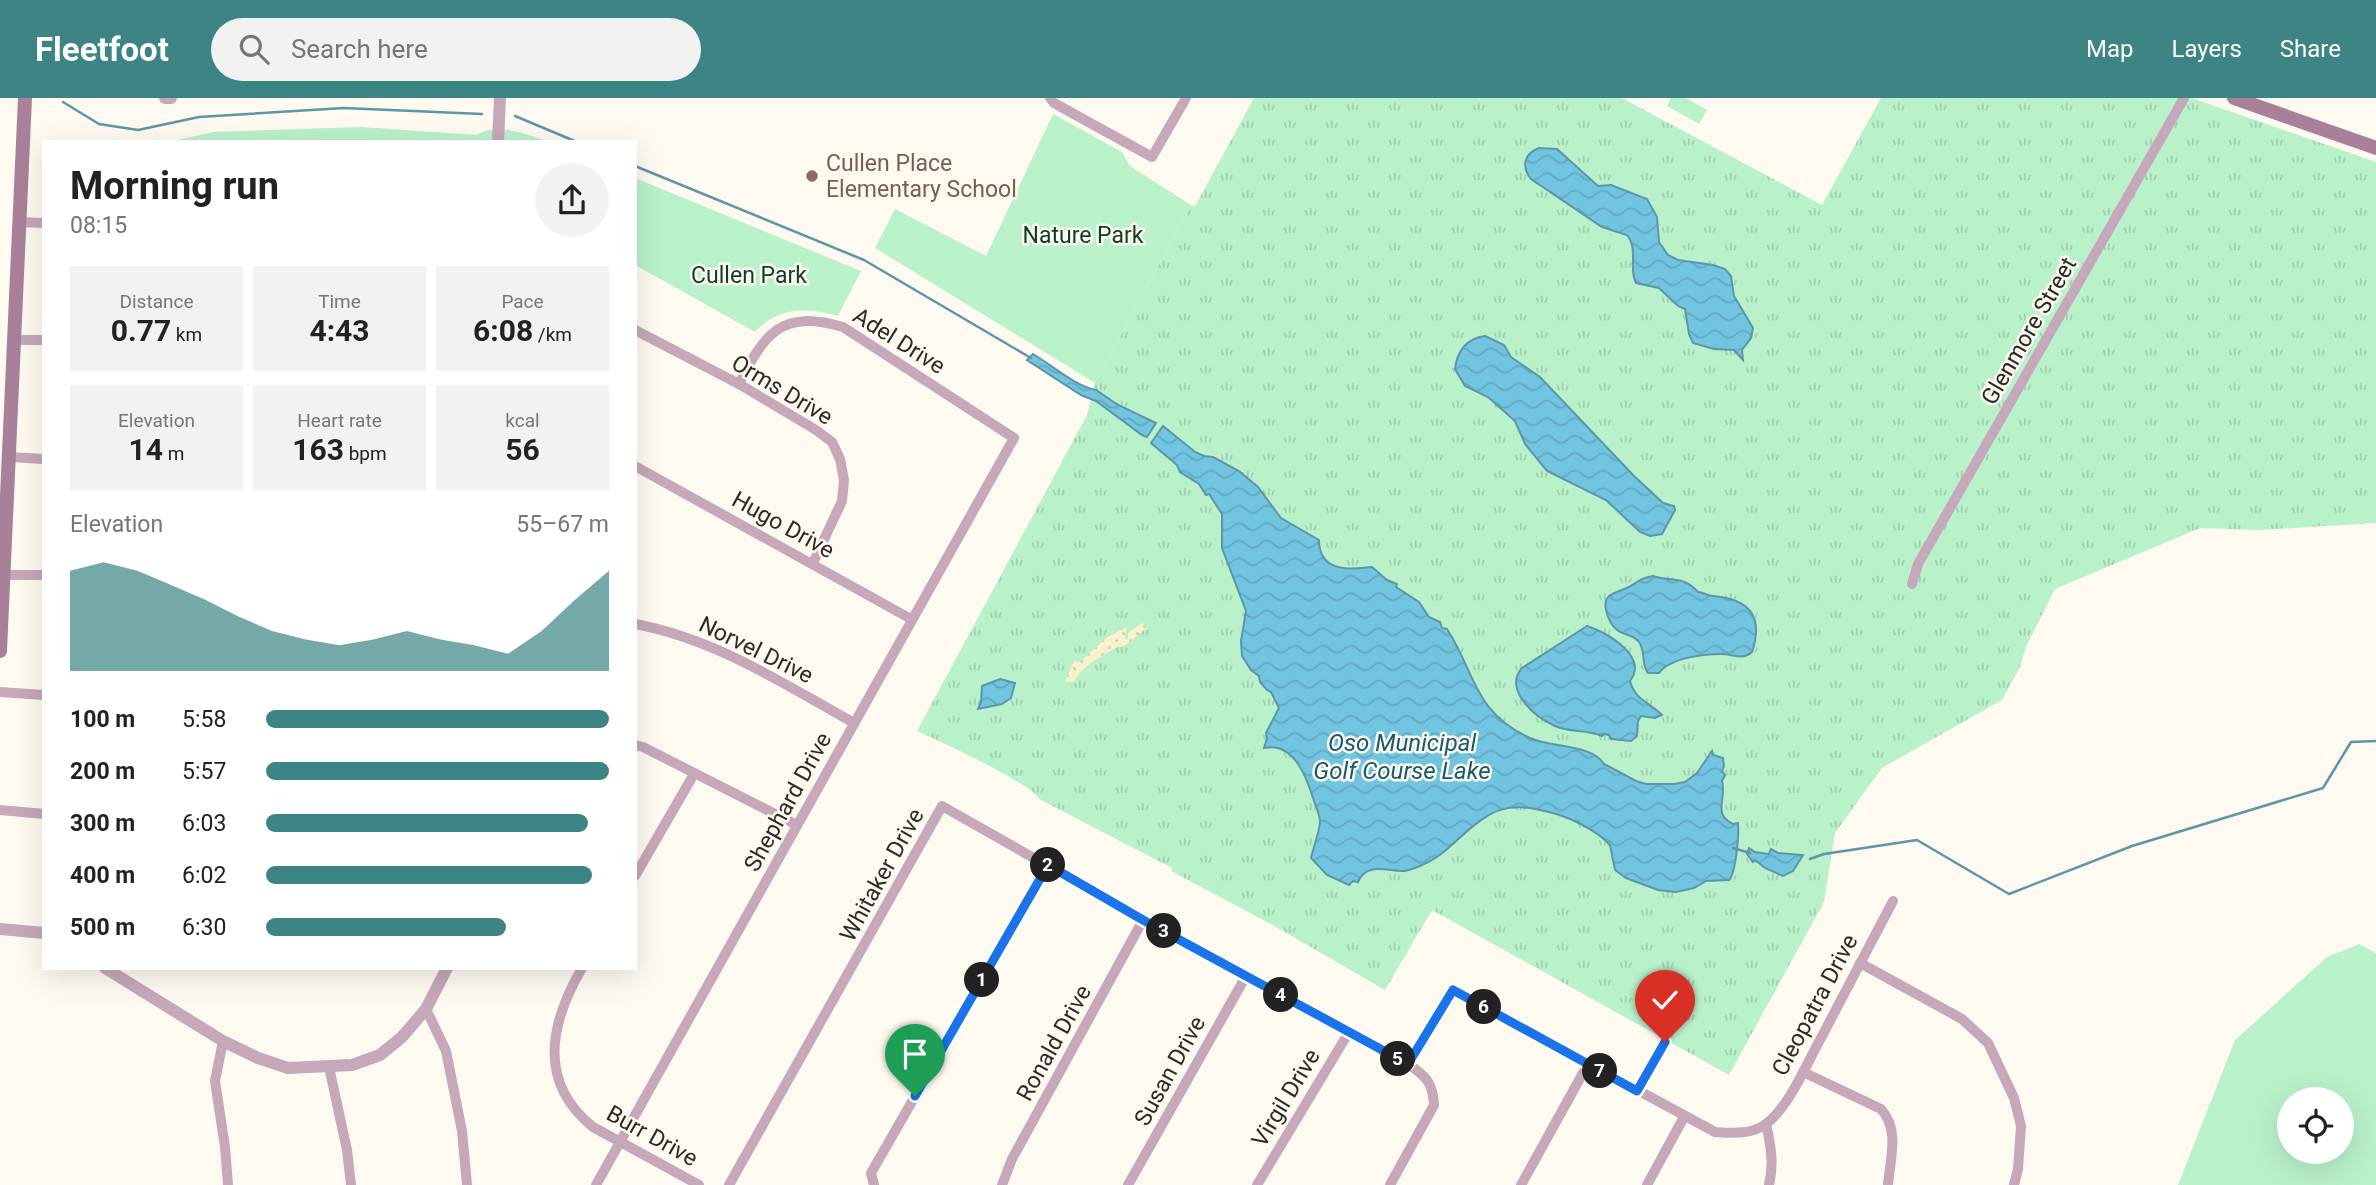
<!DOCTYPE html>
<meta charset="utf-8">
<style>
body{margin:0;font-family:Roboto,sans-serif;background:#f2f2f2;color:#222;height:100vh;display:flex;flex-direction:column;font-size:26px;white-space:nowrap}
*{box-sizing:border-box;margin:0}
p{font-size:23px;color:#767676}
.icon{flex:none;width:38px;height:38px;fill:none;stroke:currentColor;stroke-width:2;stroke-linecap:round;stroke-linejoin:round}
.map{position:relative;flex:1;overflow:hidden}
.side{position:absolute;left:42px;top:42px;width:595px;height:830px;display:flex;flex-direction:column;background:#fff;border-radius:0px;box-shadow:0 7px 28px #0002}
.side>*{flex:none}
.fabs{position:absolute;left:2277px;top:989px;display:grid;gap:14px}
.fabs a{display:grid;place-items:center;width:77px;height:77px;border-radius:50%;background:#fff;box-shadow:0 7px 28px #0002;font-size:35px}
.pin{position:absolute;display:grid;place-items:center;width:60px;height:60px;color:#fff;margin:-72px -30px;border-radius:50% 50% 50% 0;rotate:-45deg;box-shadow:0 0 7px #0007}
.pin .icon{rotate:45deg}
.km{position:absolute;width:35px;height:35px;margin:-18px;border-radius:50%;background:#222;color:#fff;font-size:19px;line-height:35px;text-align:center}
.round{display:grid;place-items:center;flex:none;width:74px;height:74px;border-radius:37px;background:#f2f2f2}
.summary{display:flex;align-items:center;justify-content:space-between;height:119px;padding:0 28px}
h1{font-size:38px;font-weight:700;line-height:52px}
.metrics{display:grid;grid-template-columns:repeat(3,1fr);gap:10px;height:119px;padding:7px 28px}
.metrics div{display:grid;align-content:center;border-radius:0px;background:#f2f2f2;text-align:center}
.metrics b{font-size:30px;font-weight:700}
.metrics small{font-size:19px;font-weight:400}
.metrics p{font-size:19px}
.chart{height:196px;padding:14px 28px}
.chart p{display:flex;justify-content:space-between}
.chart svg{width:100%;height:126px;margin-top:7px;fill:#3c8584;opacity:.7}
ul{padding:0 28px;list-style:none;font-size:23px}
li{display:grid;grid-template-columns:112px 84px 1fr;align-items:center;height:52px}
li i{height:18px;border-radius:9px;background:#3c8584}
header{display:flex;align-items:center;gap:42px;box-sizing:border-box;height:98px;padding:0 35px;background:#3c8584;color:#fff}
header strong{font-size:33px}
nav{display:flex;gap:38px;margin-inline-start:auto;font-size:24px}
.search{width:490px;height:63px;background:#f2f2f2;display:flex;align-items:center;gap:18px;box-sizing:border-box;padding:0 24px;border-radius:38px;color:#767676;font-size:26px}
.map>svg:first-child{display:block}
</style>
<header>
<strong>Fleetfoot</strong>
<div class="search"><svg class="icon" aria-label="search" viewBox="0 0 24 24"><circle cx="10" cy="10" r="6"/><path d="M15 15l6 6"/></svg>Search here</div>
<nav><a>Map</a><a>Layers</a><a>Share</a></nav>
</header>
<div class="map">
<svg width="2376" height="1087" viewBox="0 0 2376 1087">
<defs>
<pattern id="grass-tufts" width="24" height="20" patternUnits="userSpaceOnUse" patternTransform="scale(1.75)"><rect width="24" height="20" fill="#b9f1cb"/><path d="M3 7l-1-3M5 7V3M7 7l1-3M15 17l-1-3M17 17v-4M19 17l1-3" fill="none" stroke="#9fcfae"/></pattern>
<pattern id="sand-dots" width="8" height="8" patternUnits="userSpaceOnUse" patternTransform="scale(1.75)"><rect width="8" height="8" fill="#fbf1cb"/><path d="M2 2h.1M6 6h.1" fill="none" stroke="#d7cfae" stroke-width="1.8" stroke-linecap="round"/></pattern>
<pattern id="water-waves" width="16" height="10" patternUnits="userSpaceOnUse" patternTransform="scale(1.75)"><rect width="16" height="10" fill="#72c5e1"/><path d="M0 5q4-4 8 0t8 0" fill="none" stroke="#63a9c1"/></pattern>
</defs>
<rect width="100%" height="100%" fill="#fefaf0"/>
<!-- grass -->
<path fill="url(#grass-tufts)" d="M1254 0H1622L1822 107 1881 0H2192L2376 64V425L2259 432 2200 430 2055 491 2026 549 2020 569 2002 602 1882 670 1835 735 1824 804 1729 977 1432 812 1385 892 1276 829 1171 773 1172 770 1039 701C1031 685 939 643 917 633L1087 317 1095 285 1191 107 1195 108Z"/>
<!-- sand -->
<path fill="url(#sand-dots)" d="M1142 525 1147 529C1139 537 1132 542 1123 549H1117C1106 556 1077 571 1075 583L1065 584 1074 563 1080 564 1106 540 1127 529 1124 541H1128V535Z"/>
<!-- park -->
<g fill="#b9f1cb" fill-rule="evenodd">
<polygon points="1671,0 1686,0 1707,12 1699,26 1667,8"/>
<polygon points="1053,16 1122,54 1130,68 1191,107 1095,285 875,150 895,111 986,158"/>
<path d="M361 29 477 37C497 24 528 36 548 44H170L213 34Z"/>
<path d="M635 80 861 173 838 218C807 209 778 209 755 234L635 167Z"/>
<path d="M2359 846 2376 855V1087H2178L2235 942 2327 859ZM2342 1001V1054H2289V1001Z"/>
</g>
<!-- water -->
<g fill="url(#water-waves)" stroke="#5d96a9" stroke-width="2">
<path d="M1539 50 1557 51 1598 88 1611 87 1647 101 1657 119 1659 144 1668 157 1678 162 1713 167 1725 171 1731 178 1734 198 1753 230 1751 240 1742 252 1743 262 1734 252 1714 251 1693 245 1689 236 1685 211 1678 208 1659 190 1636 185C1628 170 1639 152 1627 137L1602 129 1531 81C1521 68 1524 56 1539 50Z"/>
<path d="M1485 238 1504 247 1511 259 1540 279 1634 378 1663 405 1674 408 1675 412 1662 436 1650 438 1640 434 1606 402 1547 373 1525 346 1515 323 1488 299 1465 288 1455 271C1457 253 1467 240 1485 238Z"/>
<path d="M1033 256C1052 267 1075 288 1096 292L1118 307 1156 325 1147 339 1142 337 1096 303 1081 297 1027 262Z"/>
<path d="M1163 328 1195 354 1204 358 1213 359 1239 373 1258 389 1281 420 1319 442C1319 474 1349 472 1372 469L1387 482 1397 486 1396 489 1419 504 1429 519 1440 524 1442 530 1447 531C1476 576 1474 615 1530 640 1551 650 1592 646 1604 666L1636 683 1646 686H1674L1685 684 1697 675 1712 653 1713 657 1723 660 1724 668 1722 673 1725 677 1722 683C1727 701 1712 716 1733 726L1738 725C1739 737 1736 774 1729 782L1706 783 1694 790 1676 794 1658 792 1626 780 1615 772 1610 747C1597 733 1573 721 1556 716 1507 702 1493 709 1455 744 1444 754 1435 762 1420 768 1414 770 1407 774 1400 773 1385 772 1366 765 1358 784L1353 783 1349 787 1327 777 1311 760C1314 747 1319 736 1320 724 1320 717 1316 709 1314 703 1307 680 1294 643 1264 650L1267 641 1266 635 1279 610 1271 594 1267 592 1260 584 1259 578 1251 572 1242 558 1241 543 1246 513 1222 450V416L1209 396 1206 397 1199 386 1180 374 1177 367 1151 345Z"/>
<path d="M1653 478C1670 484 1683 477 1698 494 1704 494 1707 498 1713 498 1749 501 1764 518 1752 554 1742 563 1734 556 1721 556 1703 556 1670 560 1659 575H1648C1641 566 1646 554 1639 544 1633 536 1624 538 1616 531 1610 526 1608 520 1606 512 1602 495 1617 495 1629 489 1639 483 1641 480 1653 478Z"/>
<path d="M1587 528C1607 534 1649 559 1630 583 1635 602 1649 604 1662 617L1655 620 1641 618 1638 623 1637 638 1631 643 1611 641 1609 637 1604 636 1602 638C1585 631 1571 635 1555 628 1535 619 1503 592 1522 570Z"/>
<polygon points="1000,581 1015,585 1011,600 1002,606 978,611 981,604 982,588"/>
<polygon points="1749,750 1755,754 1769,756 1771,751 1778,755 1803,757 1793,773 1783,778 1765,770 1755,762 1753,764 1747,756"/>
</g>
<g fill="none" stroke-linecap="round" stroke-linejoin="round">
<!-- stream -->
<g stroke="#5d96a9" stroke-width="2.5">
<polyline points="63,4 99,26 138,32 199,19 344,10 482,16"/>
<polyline points="515,18 577,44"/>
<polyline points="635,68 864,162 1031,260"/>
<polyline points="1733,750 1750,755"/>
<polyline points="1810,761 1824,756 1917,742 2009,796 2132,748 2323,690 2351,644 2376,643"/>
</g>
<!-- minor -->
<g stroke="#c5a8b9" stroke-width="10">
<polyline points="1050,0 1054,5 1152,59 1186,0"/>
<polyline points="19,124 44,125"/>
<polyline points="635,232 739,286 816,332 832,344 840,361 844,382 842,403 813,465"/>
<polyline points="14,242 44,242"/>
<polyline points="9,359 44,361"/>
<polyline points="635,368 911,521"/>
<polyline points="4,477 44,477"/>
<polyline points="1912,486 1918,466 2184,0"/>
<path d="M635 526C716 541 784 586 854 625"/>
<polyline points="0,594 44,597"/>
<polyline points="635,647 643,649 797,727"/>
<polyline points="0,712 44,716"/>
<polyline points="635,778 694,676"/>
<polyline points="1860,865 1962,921 1988,945 2014,1000 2021,1028 2018,1071 2014,1087"/>
<path d="M582 870C550 925 537 984 593 1029L699 1087"/>
<polyline points="426,911 446,953 462,1033 467,1087"/>
<polyline points="223,943 215,983 225,1049 228,1087"/>
<path d="M1408 966 1453 892 1715 1034C1732 1035 1751 1037 1766 1026 1789 1009 1807 965 1821 940 1845 894 1869 848 1893 803"/>
<polyline points="329,969 347,1052 351,1087"/>
<path d="M1803 974 1881 1011C1900 1032 1890 1061 1888 1087"/>
<polyline points="1638,993 1666,944"/>
<path d="M1766 1026C1771 1048 1774 1066 1769 1087"/>
<path d="M596 1087 1014 340 843 229C781 211 765 235 739 286"/>
<path d="M729 1087 942 708 1143 822 1408 966C1426 978 1433 985 1434 1007L1390 1087"/>
<polyline points="874,1087 871,1075 1048,767"/>
<polyline points="1002,1087 1012,1061 1143,822"/>
<polyline points="1128,1087 1246,878"/>
<polyline points="1257,1087 1349,934"/>
<polyline points="1521,1087 1588,966"/>
<polyline points="1647,1087 1684,1019"/>
</g>
<!-- tertiary -->
<g stroke="#c5a8b9" stroke-width="12">
<polyline points="165,0 171,0"/>
<polyline points="498,44 500,0"/>
<polyline points="0,831 44,835"/>
<polyline points="105,870 223,943 258,960 288,970 352,967 380,957 402,939 426,911 447,870"/>
</g>
<!-- secondary -->
<g stroke="#a98099" stroke-width="14">
<polyline points="2234,0 2376,50"/>
<polyline points="0,553 25,0"/>
</g>
</g>
<g fill="none" stroke-linecap="round" stroke-linejoin="round">
<!-- route casing -->
<g stroke="#fff" stroke-width="14">
<polyline id="route" points="915,998 1048,767 1143,822 1408,966 1453,892 1637,993 1665,944"/>
</g>
<!-- route -->
<use href="#route" stroke="#1a73e8" stroke-width="9"/>
</g>
<!-- markers -->
<circle fill="#8d6e63" stroke="#fefaf0" stroke-width="2.5" cx="812" cy="78" r="7"/>
<g text-anchor="middle" dominant-baseline="central" stroke-width="5" stroke-linejoin="round" paint-order="stroke">
<!-- education labels -->
<g font-size="23" fill="#785e54" stroke="#fefaf0" text-anchor="start">
<text x="826" y="65">Cullen Place<tspan x="826" dy="26">Elementary School</tspan></text>
</g>
<!-- park labels -->
<g font-size="23" fill="#0b3f24" stroke="#fefaf0">
<text x="1083" y="137">Nature Park</text>
<text x="749" y="177">Cullen Park</text>
</g>
<!-- street labels -->
<g font-size="23" fill="#2b2a26" stroke="#fefaf0">
<text transform="translate(2029 233) rotate(-60)">Glenmore Street</text>
<text transform="translate(899 243) rotate(32)">Adel Drive</text>
<text transform="translate(782 292) rotate(31)">Orms Drive</text>
<text transform="translate(783 427) rotate(29)">Hugo Drive</text>
<text transform="translate(756 552) rotate(26)">Norvel Drive</text>
<text transform="translate(788 704) rotate(-61)">Shephard Drive</text>
<text transform="translate(882 777) rotate(-61)">Whitaker Drive</text>
<text transform="translate(1815 907) rotate(-62)">Cleopatra Drive</text>
<text transform="translate(1054 945) rotate(-61)">Ronald Drive</text>
<text transform="translate(1170 973) rotate(-61)">Susan Drive</text>
<text transform="translate(1286 1000) rotate(-59)">Virgil Drive</text>
<text transform="translate(652 1038) rotate(29)">Burr Drive</text>
</g>
<!-- water labels -->
<g font-size="24" font-style="italic" fill="#165a6e" stroke="#fefaf0">
<text x="1402" y="645">Oso Municipal<tspan x="1402" dy="28">Golf Course Lake</tspan></text>
</g>
</g>
</svg>
<div class="fabs">
<a><svg class="icon" aria-label="locate" viewBox="0 0 24 24"><circle cx="12" cy="12" r="6"/><path d="M12 2v4M12 18v4M2 12h4M18 12h4"/></svg></a>
</div>
<div class="pin" style="left:915px;top:998px;background:#1e9e55"><svg class="icon" aria-label="arrive" viewBox="0 0 24 24"><path d="M6 21V4h12l-3 4 3 4H6"/></svg></div>
<div class="pin" style="left:1665px;top:944px;background:#d93025"><svg class="icon" aria-label="check" viewBox="0 0 24 24"><path d="M5 12l5 5 9-10"/></svg></div>
<b class="km" style="left:982px;top:882px">1</b>
<b class="km" style="left:1048px;top:767px">2</b>
<b class="km" style="left:1164px;top:833px">3</b>
<b class="km" style="left:1281px;top:897px">4</b>
<b class="km" style="left:1398px;top:961px">5</b>
<b class="km" style="left:1484px;top:909px">6</b>
<b class="km" style="left:1600px;top:973px">7</b>
<section class="side">
<div class="summary"><div><h1>Morning run</h1><p>08:15</p></div><a class="round"><svg class="icon" aria-label="share" viewBox="0 0 24 24"><path d="M12 15V3M7 8l5-5 5 5M5 13v7h14v-7"/></svg></a></div>
<div class="metrics">
<div><p>Distance</p><b>0.77<small> km</small></b></div>
<div><p>Time</p><b>4:43</b></div>
<div><p>Pace</p><b>6:08<small> /km</small></b></div>
</div>
<div class="metrics">
<div><p>Elevation</p><b>14<small> m</small></b></div>
<div><p>Heart rate</p><b>163<small> bpm</small></b></div>
<div><p>kcal</p><b>56</b></div>
</div>
<div class="chart"><p><span>Elevation</span>55–67 m</p>
<svg viewBox="0 0 160 44" preserveAspectRatio="none"><path d="M0 44V9L10 6L20 9L30 14L40 19L50 25L60 30L70 33L80 35L90 33L100 30L110 33L120 35L130 38L140 30L150 19L160 9V44z"/></svg>
</div>
<ul>
<li><b>100 m</b>5:58<i style="width:100%"></i></li>
<li><b>200 m</b>5:57<i style="width:100%"></i></li>
<li><b>300 m</b>6:03<i style="width:94%"></i></li>
<li><b>400 m</b>6:02<i style="width:95%"></i></li>
<li><b>500 m</b>6:30<i style="width:70%"></i></li>
</ul>
</section>
</div>
